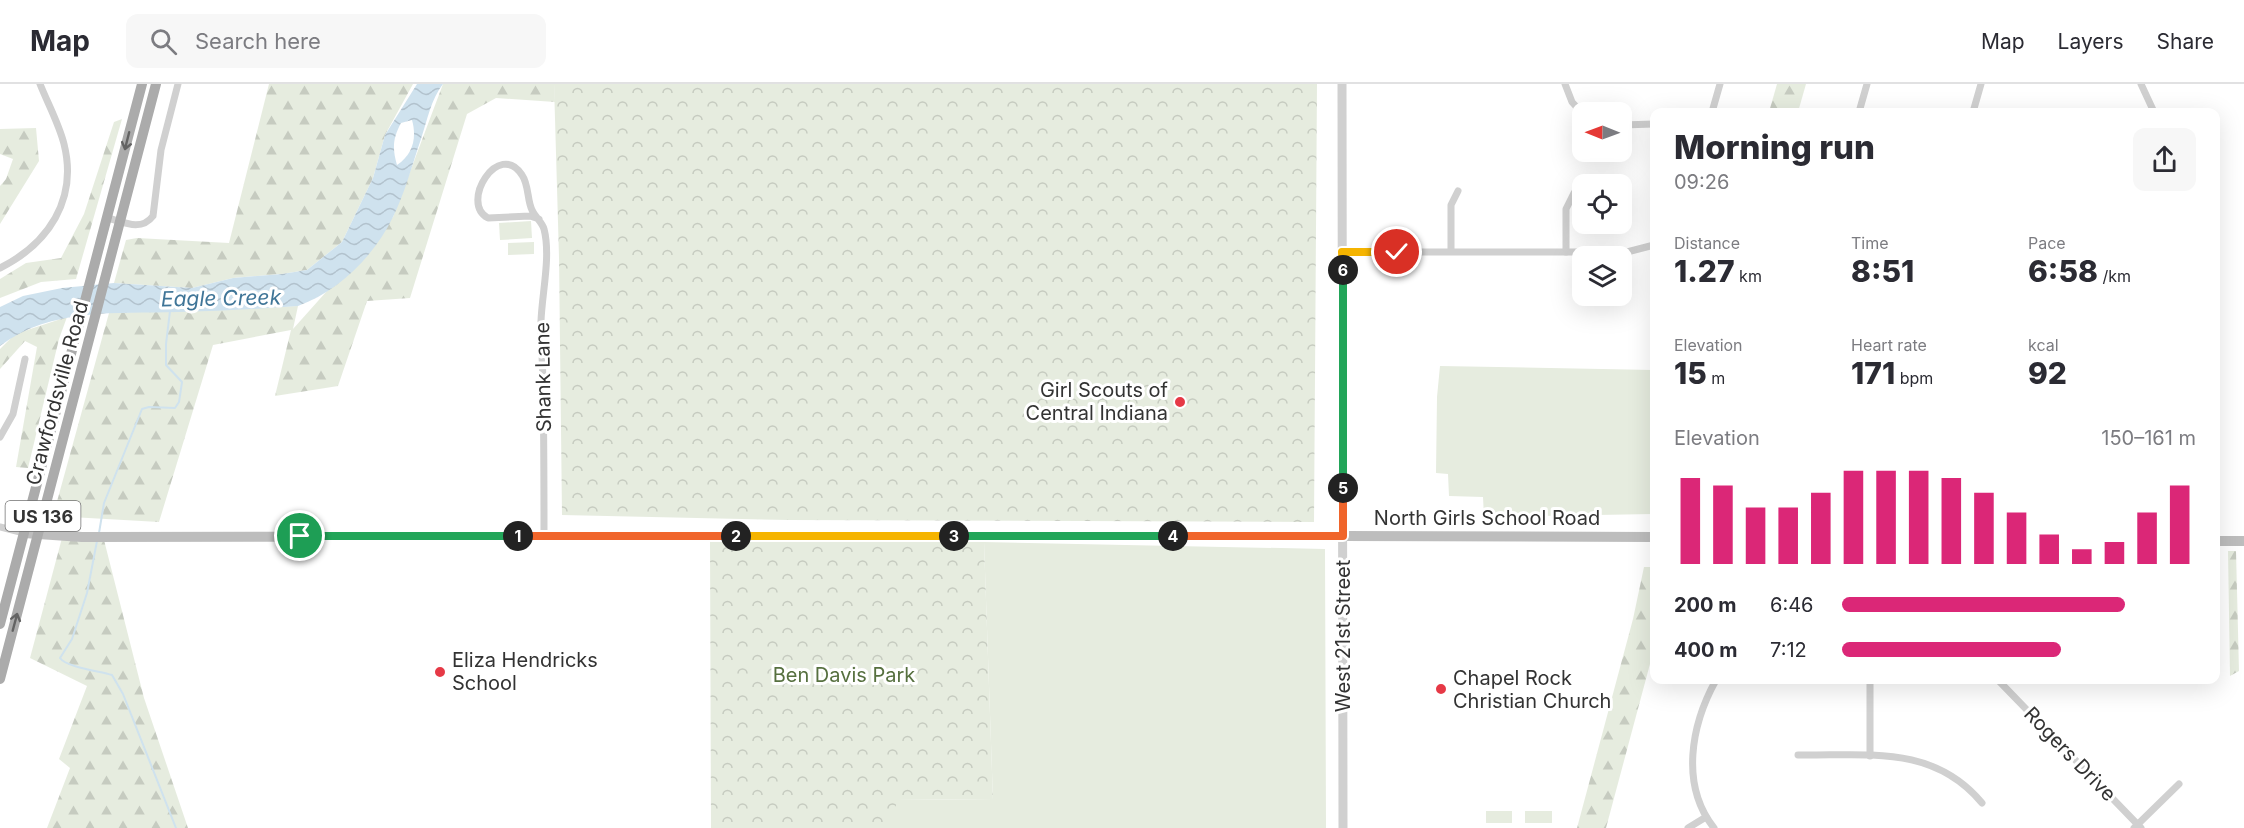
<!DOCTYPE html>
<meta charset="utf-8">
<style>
body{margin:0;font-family:Inter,sans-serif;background:#f7f7f7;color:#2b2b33;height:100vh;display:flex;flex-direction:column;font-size:22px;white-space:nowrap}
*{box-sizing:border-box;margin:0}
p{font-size:20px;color:#7c7c81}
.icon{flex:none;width:33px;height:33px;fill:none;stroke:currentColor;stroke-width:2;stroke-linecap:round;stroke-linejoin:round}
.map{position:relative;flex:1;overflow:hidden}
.side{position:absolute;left:1650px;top:24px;width:570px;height:576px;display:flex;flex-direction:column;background:#fff;border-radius:12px;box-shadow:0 6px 24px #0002}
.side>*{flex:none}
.needle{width:39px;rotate:271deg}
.controls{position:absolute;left:1572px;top:18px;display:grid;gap:12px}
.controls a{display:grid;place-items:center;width:60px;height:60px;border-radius:12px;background:#fff;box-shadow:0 6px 24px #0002;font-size:30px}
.pin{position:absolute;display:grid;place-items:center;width:51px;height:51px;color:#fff;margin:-26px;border:3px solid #fff;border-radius:50%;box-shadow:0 2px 6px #0007}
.km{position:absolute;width:30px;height:30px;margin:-15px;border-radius:50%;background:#222;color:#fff;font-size:16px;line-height:30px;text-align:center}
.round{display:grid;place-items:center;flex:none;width:63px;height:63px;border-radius:12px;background:#f7f7f7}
.overview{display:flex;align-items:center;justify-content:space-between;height:102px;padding:0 24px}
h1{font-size:33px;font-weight:800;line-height:45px}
.metrics{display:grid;grid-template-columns:repeat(3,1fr);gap:9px;height:102px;padding:6px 24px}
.metrics div{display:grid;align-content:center}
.metrics b{font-size:30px;font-weight:800}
.metrics small{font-size:16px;font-weight:400}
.metrics p{font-size:16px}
.chart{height:168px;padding:12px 24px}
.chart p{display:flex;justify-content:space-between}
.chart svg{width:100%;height:108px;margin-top:6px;stroke:#db2777;stroke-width:6}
ul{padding:0 24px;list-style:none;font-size:20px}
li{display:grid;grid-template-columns:96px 72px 1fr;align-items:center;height:45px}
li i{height:15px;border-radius:8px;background:#db2777}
header{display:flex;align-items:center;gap:36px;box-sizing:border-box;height:84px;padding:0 30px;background:#fff;border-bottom:2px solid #e1e1e2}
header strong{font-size:28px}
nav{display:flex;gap:33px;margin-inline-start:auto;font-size:21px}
.search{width:420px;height:54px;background:#f7f7f7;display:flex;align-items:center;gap:15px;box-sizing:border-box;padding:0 21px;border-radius:12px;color:#7c7c81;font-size:22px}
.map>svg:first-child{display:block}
</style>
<header>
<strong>Map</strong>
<div class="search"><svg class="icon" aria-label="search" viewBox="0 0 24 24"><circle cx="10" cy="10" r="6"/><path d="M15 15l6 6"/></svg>Search here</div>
<nav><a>Map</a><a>Layers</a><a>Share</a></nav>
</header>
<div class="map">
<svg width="2244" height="744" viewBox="0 0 2244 744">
<defs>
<pattern id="forest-firs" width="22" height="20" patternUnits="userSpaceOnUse" patternTransform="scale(1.5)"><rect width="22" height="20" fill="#e6ecdf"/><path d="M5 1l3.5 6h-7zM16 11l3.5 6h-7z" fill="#c6cbc0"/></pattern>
<pattern id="park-crowns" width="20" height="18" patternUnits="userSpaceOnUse" patternTransform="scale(1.5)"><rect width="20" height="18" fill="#e6ecdf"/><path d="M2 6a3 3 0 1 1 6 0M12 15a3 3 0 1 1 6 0" fill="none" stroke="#c6cbc0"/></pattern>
<pattern id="water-waves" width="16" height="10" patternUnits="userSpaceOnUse" patternTransform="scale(1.5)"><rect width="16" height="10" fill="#cfe2ee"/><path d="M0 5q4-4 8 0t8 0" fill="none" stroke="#b2c2cd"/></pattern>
</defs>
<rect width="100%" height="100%" fill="#fff"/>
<!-- green -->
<g fill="#e6ecdf">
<polygon points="531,137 532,154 500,156 499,139"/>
<polygon points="534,158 534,170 508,171 508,159"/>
<polygon points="1440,282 1654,286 1654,430 1484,433 1483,413 1449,412 1448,390 1436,389 1437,313"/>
<polygon points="984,458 1325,465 1326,744 896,744 896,715 993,716"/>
<rect x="1486" y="727" width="26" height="12"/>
<rect x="1525" y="727" width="27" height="12"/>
</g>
<!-- forest -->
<g fill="url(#forest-firs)">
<polygon points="269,0 413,0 385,51 373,94 342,158 307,186 282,190 233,194 192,204 114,199 126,156 137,154 229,159"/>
<polygon points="443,0 554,0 555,18 496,14 467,30 410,214 367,217 338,302 275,312 291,246 213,261 159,438 53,432 109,229 298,222 293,245 393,133"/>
<polygon points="1777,0 1806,0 1798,28 1769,28"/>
<polygon points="122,35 76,195 41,198 0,214 0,195 26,179 61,174 84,130 114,38"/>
<polygon points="36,44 39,77 0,140 0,102 6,95 13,75 0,70 0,45"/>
<polygon points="67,233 59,255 28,384 16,383 37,263 25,257 0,285 0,265 15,250"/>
<polygon points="62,454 104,456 144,614 188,744 47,744 70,684 59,675 87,602 30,574"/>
<polygon points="2228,467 2236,467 2239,587 2230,592"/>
<polygon points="1644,483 1654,483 1654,565 1606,744 1577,744 1633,535"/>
</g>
<!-- park -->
<g fill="url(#park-crowns)">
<polygon points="554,0 1317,0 1314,438 789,436 562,431 559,173"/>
<polygon points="710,458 984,458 993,716 896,715 896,744 711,744"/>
</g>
<!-- water -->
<path fill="url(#water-waves)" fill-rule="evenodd" d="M417 0H443C431 15 427 37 421 55 412 81 405 109 393 133 374 172 339 207 298 222 258 225 218 227 178 228 117 230 51 223 0 262V223L23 212 62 204 114 199 192 204 233 194 282 190 307 186 342 158 373 94 385 51ZM412 36C417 54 413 70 397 81 392 64 393 54 401 39Z"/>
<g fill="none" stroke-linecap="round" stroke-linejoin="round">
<!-- stream -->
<g stroke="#cfe2ee" stroke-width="2">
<polyline points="99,449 104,419 142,325 149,323 175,324 179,318 182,298 166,281 166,260 170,227"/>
<path d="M97 457 87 509 72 555 60 574C66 583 99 587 112 591L123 610 176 744"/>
</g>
<!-- minor -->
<g stroke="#d0d0d0" stroke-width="7">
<polyline points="1565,0 1572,18 1582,29"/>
<polyline points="2141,0 2154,28"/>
<polyline points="1712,28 1720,0"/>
<polyline points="1859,28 1867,0"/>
<polyline points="1973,28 1981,0"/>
<polyline points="1622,41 1654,40"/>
<path d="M108 134C123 138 141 148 153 132L161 66 178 0"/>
<path d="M539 135 530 132 488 134C459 119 499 55 522 91 529 101 527 116 532 126 535 133 542 138 544 145 551 172 542 209 541 237 541 260 543 282 543 305 544 354 544 403 544 452"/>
<polyline points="1451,167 1451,121 1458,107"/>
<polyline points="1343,168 1627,168 1654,161"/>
<polyline points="1566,168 1566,125 1574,109"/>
<path d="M0 184C48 160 78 116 64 60 59 40 48 20 40 0"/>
<polyline points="0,353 13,330 25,275"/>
<polyline points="0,443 24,449"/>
<polyline points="1998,596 2141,744"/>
<path d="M1798 671C1866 672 1933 660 1982 719"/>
<polyline points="1870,672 1870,596"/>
<polyline points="1688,744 1706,733"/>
<path d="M1714 744C1680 701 1691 641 1716 596"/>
<polyline points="2134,744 2179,700"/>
</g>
<!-- tertiary -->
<polyline stroke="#d0d0d0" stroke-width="9" points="1342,0 1343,744"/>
<!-- secondary -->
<g stroke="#bdbdbd" stroke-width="10">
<polyline points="24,449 82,453 1343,452 1654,453"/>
<polyline points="2216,457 2244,457"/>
</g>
<!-- primary -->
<g stroke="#ababab" stroke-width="10">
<polyline points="0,540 142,0"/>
<polyline points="0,595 156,0"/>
</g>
</g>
<!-- one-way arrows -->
<defs><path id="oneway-shaft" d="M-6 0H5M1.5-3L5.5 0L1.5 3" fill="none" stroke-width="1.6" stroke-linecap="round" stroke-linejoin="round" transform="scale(1.5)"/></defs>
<g stroke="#636363">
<use href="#oneway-shaft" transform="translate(127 57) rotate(104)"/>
<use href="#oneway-shaft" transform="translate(15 538) rotate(-75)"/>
</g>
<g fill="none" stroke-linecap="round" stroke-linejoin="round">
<!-- split-1 casing -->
<g stroke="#fff" stroke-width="12">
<polyline id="split-1" points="300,452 518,452"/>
</g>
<!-- split-2 casing -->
<g stroke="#fff" stroke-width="12">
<polyline id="split-2" points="518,452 736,452"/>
</g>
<!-- split-3 casing -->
<g stroke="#fff" stroke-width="12">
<polyline id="split-3" points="736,452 954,452"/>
</g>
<!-- split-4 casing -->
<g stroke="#fff" stroke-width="12">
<polyline id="split-4" points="954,452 1173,452"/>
</g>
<!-- split-5 casing -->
<g stroke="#fff" stroke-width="12">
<polyline id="split-5" points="1173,452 1343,452 1343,404"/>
</g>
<!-- split-6 casing -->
<g stroke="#fff" stroke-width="12">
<polyline id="split-6" points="1343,186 1343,404"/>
</g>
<!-- split-7 casing -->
<g stroke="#fff" stroke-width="12">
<polyline id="split-7" points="1343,186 1342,168 1397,168"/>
</g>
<!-- split-1 -->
<use href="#split-1" stroke="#22a559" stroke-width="8"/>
<!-- split-2 -->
<use href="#split-2" stroke="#f0652b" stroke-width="8"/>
<!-- split-3 -->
<use href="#split-3" stroke="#f5b400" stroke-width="8"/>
<!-- split-4 -->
<use href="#split-4" stroke="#22a559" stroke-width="8"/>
<!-- split-5 -->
<use href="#split-5" stroke="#f0652b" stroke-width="8"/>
<!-- split-6 -->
<use href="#split-6" stroke="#22a559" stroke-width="8"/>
<!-- split-7 -->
<use href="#split-7" stroke="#f5b400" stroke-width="8"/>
</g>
<!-- markers -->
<g fill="#e63946" stroke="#fff" stroke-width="2">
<circle cx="1180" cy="318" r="6"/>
<circle cx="440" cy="588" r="6"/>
<circle cx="1441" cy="605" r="6"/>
</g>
<g text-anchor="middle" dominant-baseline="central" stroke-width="6" stroke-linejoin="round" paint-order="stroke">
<!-- shield labels -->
<rect fill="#fff" stroke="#707070" stroke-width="1.5" x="5.5" y="417" width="75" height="30" rx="4.5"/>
<g font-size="18" font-weight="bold" fill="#333">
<text x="43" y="432">US 136</text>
</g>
<!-- street labels -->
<g font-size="20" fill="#333" stroke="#fff">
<text transform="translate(543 293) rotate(-91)">Shank Lane</text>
<text transform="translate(57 309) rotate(-75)">Crawfordsville Road</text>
<text x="1487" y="434">North Girls School Road</text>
<text transform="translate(1343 552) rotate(-90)">West 21st Street</text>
<text transform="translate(2070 670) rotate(46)">Rogers Drive</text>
</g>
<!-- poi labels -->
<g font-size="20" fill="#333" stroke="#fff" text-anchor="start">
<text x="1168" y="306" text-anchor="end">Girl Scouts of<tspan x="1168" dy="23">Central Indiana</tspan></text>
<text x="452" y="576">Eliza Hendricks<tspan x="452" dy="23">School</tspan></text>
<text x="1453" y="594">Chapel Rock<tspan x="1453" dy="23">Christian Church</tspan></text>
</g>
<!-- park labels -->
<g font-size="20" fill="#56703f" stroke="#fff">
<text x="844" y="591">Ben Davis Park</text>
</g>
<!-- water labels -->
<g font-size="21" font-style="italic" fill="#3f7597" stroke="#fff">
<text transform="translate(221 214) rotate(-1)">Eagle Creek</text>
</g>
</g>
</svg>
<div class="controls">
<a><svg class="needle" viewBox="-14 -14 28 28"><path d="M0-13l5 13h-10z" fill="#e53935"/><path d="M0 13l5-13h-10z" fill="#7c7c81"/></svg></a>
<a><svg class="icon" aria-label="locate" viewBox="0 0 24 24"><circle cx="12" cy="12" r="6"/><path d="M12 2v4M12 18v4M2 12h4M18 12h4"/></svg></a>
<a><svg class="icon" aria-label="layers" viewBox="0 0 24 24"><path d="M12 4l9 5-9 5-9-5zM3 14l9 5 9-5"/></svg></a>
</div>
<div class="pin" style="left:300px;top:452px;background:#1e9e55"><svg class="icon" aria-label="arrive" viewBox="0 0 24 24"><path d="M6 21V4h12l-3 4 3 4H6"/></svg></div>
<div class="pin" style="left:1397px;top:168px;background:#d93025"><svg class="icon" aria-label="check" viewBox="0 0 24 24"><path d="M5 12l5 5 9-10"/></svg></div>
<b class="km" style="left:518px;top:452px">1</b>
<b class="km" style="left:736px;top:452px">2</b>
<b class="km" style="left:954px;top:452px">3</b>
<b class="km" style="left:1173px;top:452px">4</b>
<b class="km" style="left:1343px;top:404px">5</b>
<b class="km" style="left:1343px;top:186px">6</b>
<section class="side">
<div class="overview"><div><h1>Morning run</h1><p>09:26</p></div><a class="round"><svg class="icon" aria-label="share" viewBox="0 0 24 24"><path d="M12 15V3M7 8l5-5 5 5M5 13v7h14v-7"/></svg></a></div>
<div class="metrics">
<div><p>Distance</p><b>1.27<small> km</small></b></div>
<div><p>Time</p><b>8:51</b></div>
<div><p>Pace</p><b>6:58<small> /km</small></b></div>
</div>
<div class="metrics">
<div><p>Elevation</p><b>15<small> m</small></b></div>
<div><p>Heart rate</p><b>171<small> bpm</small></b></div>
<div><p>kcal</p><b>92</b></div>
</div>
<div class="chart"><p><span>Elevation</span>150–161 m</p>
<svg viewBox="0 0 160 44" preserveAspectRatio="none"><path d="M5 44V9M15 44V12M25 44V21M35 44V21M45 44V15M55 44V6M65 44V6M75 44V6M85 44V9M95 44V15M105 44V23M115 44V32M125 44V38M135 44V35M145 44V23M155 44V12"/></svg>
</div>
<ul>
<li><b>200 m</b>6:46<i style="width:80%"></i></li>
<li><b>400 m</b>7:12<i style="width:62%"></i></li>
</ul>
</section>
</div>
